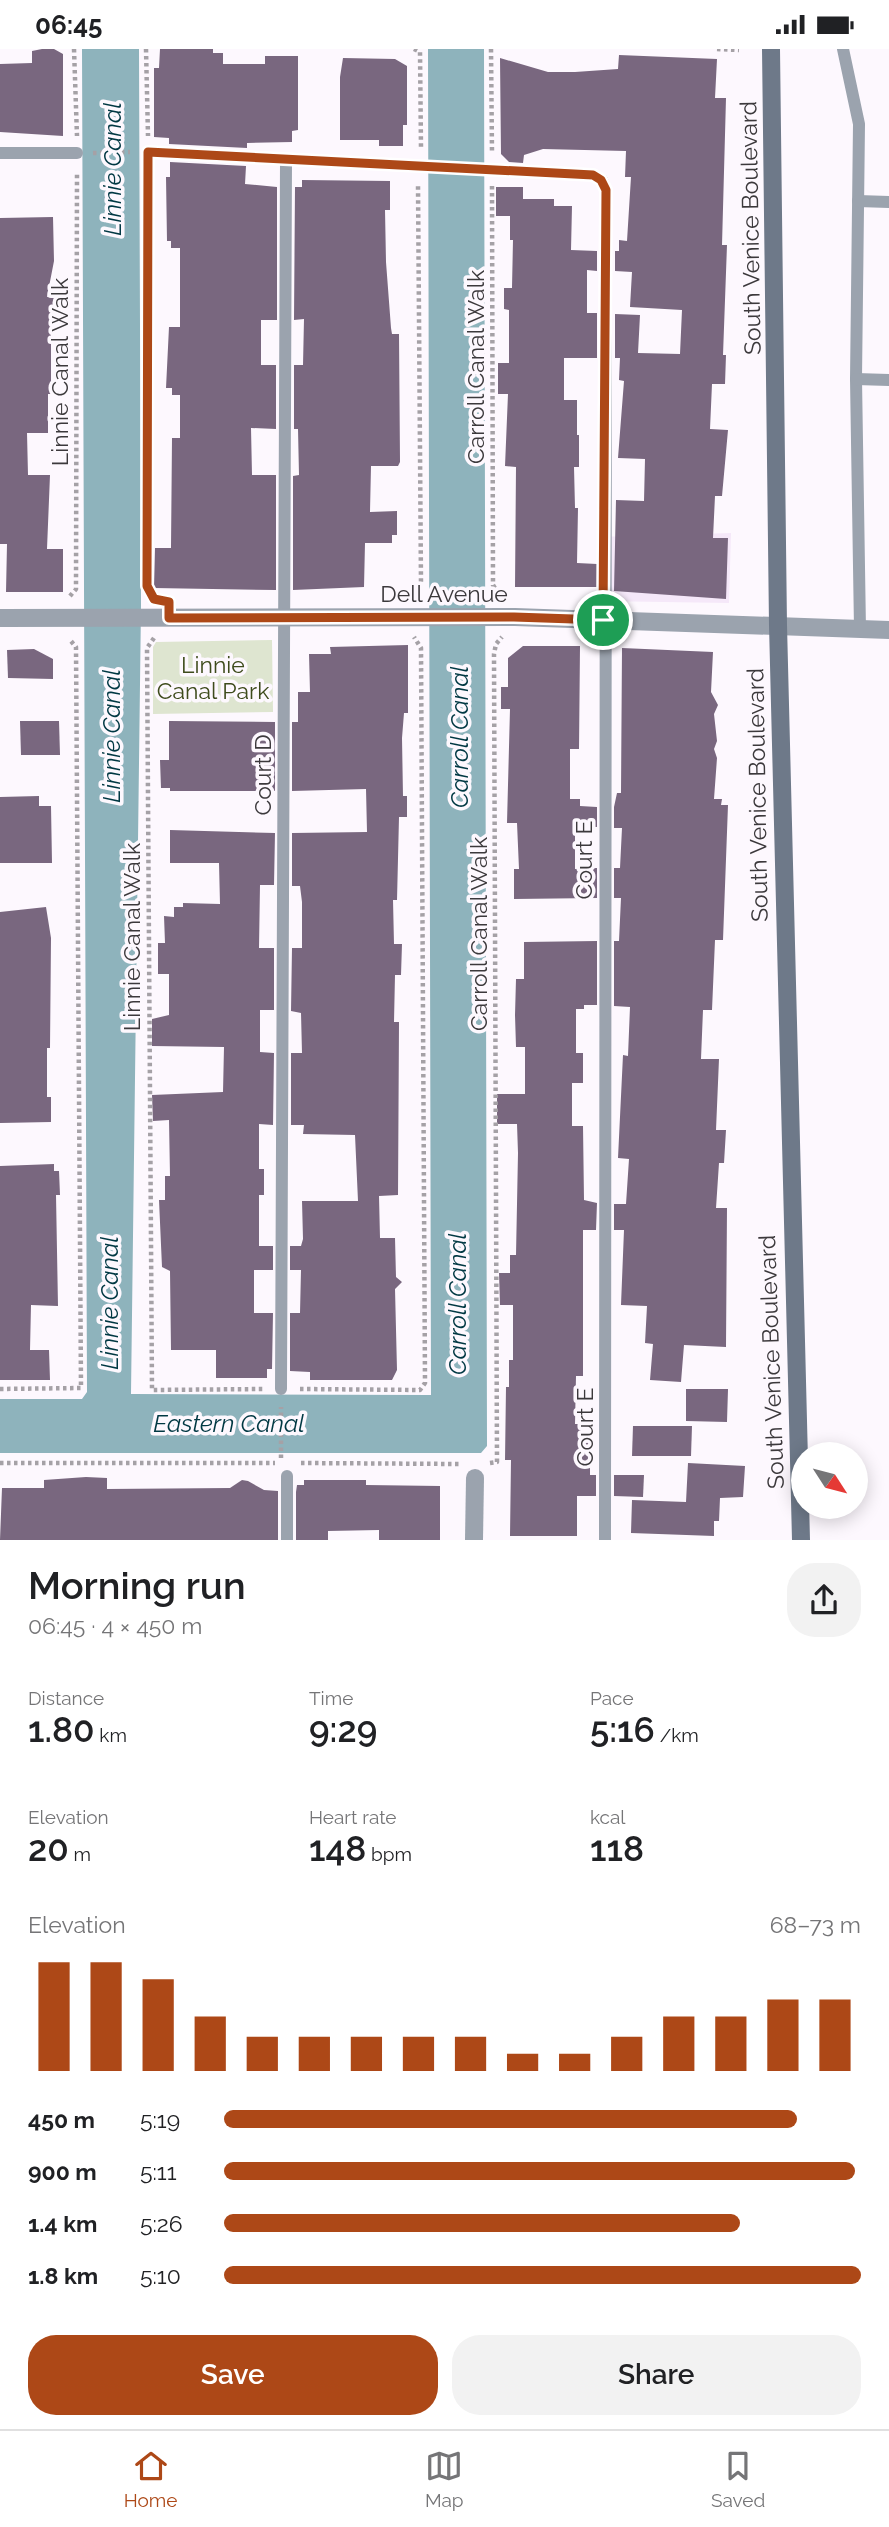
<!DOCTYPE html>
<meta charset="utf-8">
<style>
body{margin:0;font-family:Raleway,sans-serif;background:#f2f2f2;color:#202124;height:100vh;display:flex;flex-direction:column;font-size:26px;white-space:nowrap}
*{box-sizing:border-box;margin:0}
p{font-size:23px;color:#757577}
.icon{flex:none;width:38px;height:38px;fill:none;stroke:currentColor;stroke-width:2;stroke-linecap:round;stroke-linejoin:round}
.map{position:relative;height:1491px;overflow:hidden}
.sheet{display:flex;flex-direction:column;background:#fff;flex:1}
.sheet>*{flex:none}
.needle{width:46px;rotate:126deg}
.tools{position:absolute;left:791px;top:1393px;display:grid;gap:14px}
.tools a{display:grid;place-items:center;width:77px;height:77px;border-radius:50%;background:#fff;box-shadow:0 4px 18px #0003;font-size:35px}
.pin{position:absolute;display:grid;place-items:center;width:60px;height:60px;color:#fff;margin:-30px;border:4px solid #fff;border-radius:50%;box-shadow:0 2px 7px #0007}
.round{display:grid;place-items:center;flex:none;width:74px;height:74px;border-radius:28px;background:#f2f2f2}
.head{display:flex;align-items:center;justify-content:space-between;height:119px;padding:0 28px}
h1{font-size:38px;font-weight:600;line-height:52px}
.stats{display:grid;grid-template-columns:repeat(3,1fr);gap:10px;height:119px;padding:7px 28px}
.stats div{display:grid;align-content:center}
.stats b{font-size:35px;font-weight:600}
.stats small{font-size:19px;font-weight:400}
.stats p{font-size:19px}
.chart{height:196px;padding:14px 28px}
.chart p{display:flex;justify-content:space-between}
.chart svg{width:100%;height:126px;margin-top:7px;stroke:#ad4817;stroke-width:6}
.primary-button{display:flex;gap:14px;margin-top:auto;padding:14px 28px}
.primary-button a{flex:1;height:80px;border-radius:28px;background:#ad4817;color:#fff;font-size:28px;font-weight:600;line-height:80px;text-align:center}
.primary-button a+a{background:#f2f2f2;color:#202124}
ul{padding:0 28px;list-style:none;font-size:23px}
li{display:grid;grid-template-columns:112px 84px 1fr;align-items:center;height:52px}
li i{height:18px;border-radius:9px;background:#ad4817}
.status{display:flex;justify-content:space-between;align-items:center;height:49px;padding:0 35px;background:#fff;direction:ltr}
.status svg{height:19px;fill:currentColor}
.tab-bar{display:flex;justify-content:space-around;align-items:center;height:98px;border-top:2px solid #e0e0e0;background:#fff;font-size:19px;color:#757577}
.tab-bar a{display:grid;justify-items:center;gap:4px}
.tab-bar .current{color:#ad4817}
.map>svg:first-child{display:block}
</style>
<div class="status"><b>06:45</b><svg viewBox="0 0 49 12"><path d="M0 12V9h3v3zM5 12V6h3v6zM10 12V3h3v9zM15 12V0h3v12zM26 1h20v11H26zM47 4h2v5h-2z"/></svg></div>
<div class="map">
<svg width="889" height="1491" viewBox="0 0 889 1491">
<rect width="100%" height="100%" fill="#fdf8fe"/>
<!-- built -->
<polygon fill="#f5e8f9" points="731,484 729,554 598,552 597,488"/>
<!-- green -->
<polygon fill="#dee5d0" points="272,591 273,663 153,665 153,598 156,593"/>
<!-- water -->
<polygon fill="#8eb3bc" points="82,0 139,0 141,556 131,1345 431,1346 428,0 484,0 487,1397 481,1404 0,1404 0,1350 82,1350 87,1343"/>
<!-- building -->
<g fill="#79677f">
<polygon points="42,0 54,0 63,5 63,87 0,83 0,15 32,14 32,2"/>
<polygon points="160,0 213,0 213,4 223,4 223,15 265,15 265,7 298,7 298,81 292,82 292,93 247,94 247,99 169,95 169,89 154,88 154,19 159,19"/>
<polygon points="619,6 717,10 715,49 726,49 722,196 727,196 723,306 726,306 725,335 712,335 710,380 728,381 722,447 715,447 713,489 728,489 726,550 614,542 616,451 644,452 645,410 618,409 624,332 619,331 620,309 615,309 615,265 640,266 638,304 680,305 682,261 630,258 632,223 615,222 615,202 619,202 619,191 627,192 631,128 625,128 626,102 543,100 524,106 523,114 509,113 501,105 500,9 548,23 575,23 618,20"/>
<polygon points="343,9 395,10 407,17 407,76 403,76 403,97 379,97 379,91 340,91 340,28"/>
<polygon points="170,113 246,117 245,135 277,138 277,271 261,271 261,316 276,316 276,380 251,379 252,426 276,426 276,541 154,539 155,499 171,499 172,389 180,389 180,346 172,346 172,339 166,339 169,278 180,278 180,199 171,199 171,192 167,192 166,128 170,128"/>
<polygon points="302,131 390,132 390,161 385,161 386,213 391,279 392,285 399,285 400,413 398,417 371,417 370,463 397,462 397,486 392,486 392,494 365,494 364,538 293,541 293,427 299,426 298,380 294,380 294,316 303,316 304,270 294,271 295,138 302,138"/>
<polygon points="496,138 523,138 523,150 554,150 554,157 572,157 571,201 597,202 597,222 587,221 587,264 597,264 597,309 564,309 564,351 577,351 577,386 579,386 579,418 574,418 575,459 578,459 577,514 597,515 597,538 515,538 516,418 505,417 508,345 498,345 498,314 509,314 509,261 504,260 504,239 512,239 513,191 510,191 510,167 496,167"/>
<polygon points="53,168 54,212 47,248 56,247 56,270 51,270 51,345 48,345 48,384 27,384 28,426 50,426 47,500 63,500 63,543 6,543 7,495 0,495 0,169"/>
<polygon points="408,596 408,664 404,664 402,689 403,747 407,747 407,768 399,768 397,851 393,851 394,895 402,895 401,926 395,926 394,973 399,973 398,1146 379,1147 380,1189 395,1189 396,1228 402,1233 395,1240 397,1321 392,1331 310,1331 310,1323 290,1322 290,1264 300,1264 301,1221 290,1221 290,1197 301,1197 303,1190 302,1152 358,1152 355,1086 303,1085 304,1076 291,1076 291,1004 302,1004 301,964 291,962 292,899 302,899 302,853 300,837 292,837 292,784 367,783 366,740 292,742 292,673 298,673 298,643 310,643 309,605 331,605 330,598"/>
<polygon points="523,597 580,597 579,700 570,700 570,750 580,750 580,757 597,758 597,778 575,777 575,820 597,819 597,849 514,850 514,820 519,820 517,774 507,774 510,660 501,660 501,638 508,638 508,609"/>
<polygon points="622,599 713,603 711,643 718,656 714,665 717,692 714,700 717,709 714,750 722,750 721,756 728,756 723,891 715,891 712,961 703,961 701,1010 719,1010 716,1081 726,1081 724,1114 719,1114 716,1159 727,1159 726,1298 684,1296 681,1333 650,1331 653,1295 645,1294 647,1257 621,1256 624,1181 614,1181 614,1155 626,1155 629,1110 618,1109 623,1006 628,1007 630,958 614,957 614,892 619,892 621,849 614,849 614,819 620,819 622,779 614,779 614,758 617,744 621,744"/>
<polygon points="34,600 53,610 53,630 8,629 7,601"/>
<polygon points="20,672 59,672 60,706 21,706"/>
<polygon points="169,672 275,673 275,742 170,742 170,739 161,739 160,711 169,711"/>
<polygon points="39,747 39,757 51,757 52,814 0,814 0,748"/>
<polygon points="170,781 275,784 274,836 260,836 259,899 274,899 274,961 260,961 260,1003 274,1004 273,1076 259,1075 259,1120 264,1120 264,1146 259,1146 259,1197 273,1197 273,1221 254,1221 254,1264 273,1264 272,1320 267,1320 267,1329 216,1329 216,1301 171,1301 170,1222 162,1218 159,1151 165,1151 165,1127 170,1127 169,1071 153,1072 152,1046 223,1043 224,998 152,997 152,970 169,966 169,925 158,925 158,894 165,894 164,867 174,868 174,858 183,858 183,854 220,855 219,814 170,814"/>
<polygon points="46,858 51,889 50,999 47,999 47,1048 51,1048 51,1073 0,1074 0,863"/>
<polygon points="597,892 597,956 584,956 584,960 576,960 576,1004 583,1004 583,1034 572,1034 572,1077 583,1077 584,1151 597,1154 596,1181 583,1181 583,1327 576,1327 575,1375 586,1375 586,1389 590,1389 590,1426 596,1426 596,1447 577,1447 577,1487 510,1487 511,1411 505,1411 506,1338 509,1338 509,1311 513,1311 513,1256 500,1256 499,1224 510,1224 510,1206 516,1206 518,1104 517,1075 497,1075 497,1045 525,1045 525,998 516,998 515,966 516,930 524,930 524,893"/>
<polygon points="54,1115 54,1122 59,1122 60,1146 56,1146 58,1257 31,1256 30,1301 49,1301 50,1331 0,1331 0,1117"/>
<polygon points="686,1340 728,1340 727,1373 686,1372"/>
<polygon points="633,1377 692,1377 691,1407 632,1407"/>
<polygon points="688,1414 745,1417 743,1448 720,1449 719,1472 714,1472 714,1487 631,1484 632,1451 686,1453"/>
<polygon points="614,1426 644,1426 643,1448 614,1447"/>
<polygon points="86,1428 107,1429 107,1440 230,1439 242,1431 248,1432 264,1441 278,1442 278,1491 0,1491 2,1439 44,1439 44,1431"/>
<polygon points="304,1431 366,1431 366,1436 440,1437 440,1491 379,1491 379,1481 328,1482 328,1491 296,1491 296,1443 297,1436 304,1436"/>
</g>
<g fill="none" stroke-linecap="round" stroke-linejoin="round">
<!-- path -->
<g stroke="#a5a1a6" stroke-width="4.5" stroke-dasharray="3.5 3.5" stroke-linecap="butt">
<polyline points="74,0 77,87"/>
<polyline points="146,0 148,87"/>
<polyline points="414,0 420,3 421,99"/>
<polyline points="491,0 492,104"/>
<polyline points="717,0 739,1"/>
<polyline points="93,104 130,103"/>
<polyline points="437,118 474,120"/>
<polyline points="148,120 147,537 152,547"/>
<polyline points="492,137 493,536 500,547"/>
<polyline points="417,546 421,534 418,135"/>
<polyline points="70,547 76,540 77,123"/>
<polyline points="154,589 147,599 152,1341 263,1340"/>
<polyline points="0,1340 81,1339 76,598 70,591"/>
<polyline points="300,1340 420,1341 425,1334 421,599 414,588"/>
<polyline points="281,1409 281,1358"/>
<polyline points="0,1414 275,1414"/>
<polyline points="301,1414 460,1415"/>
<polyline points="490,1414 497,1413 494,605 496,595 502,588"/>
</g>
<!-- lane -->
<g stroke="#9ba3ae" stroke-width="12">
<polyline points="843,0 859,75 856,330 860,580"/>
<polyline points="148,103 418,117"/>
<polyline points="0,104 77,104"/>
<polyline points="492,121 593,126 602,131 606,141 605,1491"/>
<polyline points="858,152 889,153"/>
<polyline points="856,330 889,331"/>
<polyline points="281,1340 286,112"/>
<polyline points="287,1427 287,1491"/>
</g>
<!-- street -->
<g stroke="#9ba3ae" stroke-width="18">
<polyline points="0,569 515,568 889,581"/>
<polyline points="474,1491 475,1429"/>
</g>
<!-- secondary -->
<polyline stroke="#6e7989" stroke-width="18" points="771,0 778,576 801,1491"/>
</g>
<g fill="none" stroke-linecap="round" stroke-linejoin="round">
<!-- route casing -->
<g stroke="#fff" stroke-width="14">
<polygon id="route" points="148,103 593,126 601,131 606,141 603,571 514,568 169,569 169,553 154,550 147,537"/>
</g>
<!-- route -->
<use href="#route" stroke="#ad4817" stroke-width="9"/>
</g>
<g text-anchor="middle" dominant-baseline="central" stroke-width="7" stroke-linejoin="round" paint-order="stroke">
<!-- street labels -->
<g font-size="23" fill="#3c393c" stroke="#fdf8fe">
<text transform="translate(750 179) rotate(-91)">South Venice Boulevard</text>
<text transform="translate(475 318) rotate(-90)">Carroll Canal Walk</text>
<text transform="translate(59 323) rotate(-90)">Linnie Canal Walk</text>
<text x="444" y="544">Dell Avenue</text>
<text transform="translate(262 726) rotate(-90)">Court D</text>
<text transform="translate(757 746) rotate(-91)">South Venice Boulevard</text>
<text transform="translate(583 811) rotate(-90)">Court E</text>
<text transform="translate(478 885) rotate(-90)">Carroll Canal Walk</text>
<text transform="translate(131 888) rotate(-90)">Linnie Canal Walk</text>
<text transform="translate(771 1313) rotate(-92)">South Venice Boulevard</text>
<text transform="translate(584 1378) rotate(-90)">Court E</text>
</g>
<!-- park labels -->
<g font-size="23" fill="#3e4b1c" stroke="#fdf8fe">
<text x="213" y="615">Linnie<tspan x="213" dy="26">Canal Park</tspan></text>
</g>
<!-- water labels -->
<g font-size="24" font-style="italic" fill="#003843" stroke="#fdf8fe">
<text transform="translate(112 120) rotate(-90)">Linnie Canal</text>
<text transform="translate(111 687) rotate(-90)">Linnie Canal</text>
<text transform="translate(459 688) rotate(-90)">Carroll Canal</text>
<text transform="translate(109 1254) rotate(-90)">Linnie Canal</text>
<text transform="translate(457 1255) rotate(-90)">Carroll Canal</text>
<text x="229" y="1374">Eastern Canal</text>
</g>
</g>
</svg>
<div class="tools">
<a><svg class="needle" viewBox="-14 -14 28 28"><path d="M0-13l5 13h-10z" fill="#e53935"/><path d="M0 13l5-13h-10z" fill="#757577"/></svg></a>
</div>
<div class="pin" style="left:603px;top:571px;background:#1e9e55"><svg class="icon" aria-label="arrive" viewBox="0 0 24 24"><path d="M6 21V4h12l-3 4 3 4H6"/></svg></div>
</div>
<section class="sheet">
<div class="head"><div><h1>Morning run</h1><p>06:45 · 4 × 450 m</p></div><a class="round"><svg class="icon" aria-label="share" viewBox="0 0 24 24"><path d="M12 15V3M7 8l5-5 5 5M5 13v7h14v-7"/></svg></a></div>
<div class="stats">
<div><p>Distance</p><b>1.80<small> km</small></b></div>
<div><p>Time</p><b>9:29</b></div>
<div><p>Pace</p><b>5:16<small> /km</small></b></div>
</div>
<div class="stats">
<div><p>Elevation</p><b>20<small> m</small></b></div>
<div><p>Heart rate</p><b>148<small> bpm</small></b></div>
<div><p>kcal</p><b>118</b></div>
</div>
<div class="chart"><p><span>Elevation</span>68–73 m</p>
<svg viewBox="0 0 160 44" preserveAspectRatio="none"><path d="M5 44V6M15 44V6M25 44V12M35 44V25M45 44V32M55 44V32M65 44V32M75 44V32M85 44V32M95 44V38M105 44V38M115 44V32M125 44V25M135 44V25M145 44V19M155 44V19"/></svg>
</div>
<ul>
<li><b>450 m</b>5:19<i style="width:90%"></i></li>
<li><b>900 m</b>5:11<i style="width:99%"></i></li>
<li><b>1.4 km</b>5:26<i style="width:81%"></i></li>
<li><b>1.8 km</b>5:10<i style="width:100%"></i></li>
</ul>
<div class="primary-button"><a>Save</a><a>Share</a></div>
</section>
<nav class="tab-bar">
<a class="current"><svg class="icon" aria-label="home" viewBox="0 0 24 24"><path d="M3 11l9-7 9 7M6 9v11h12V9"/></svg>Home</a>
<a><svg class="icon" aria-label="map" viewBox="0 0 24 24"><path d="M3 6l6-2 6 2 6-2v14l-6 2-6-2-6 2zM9 4v14M15 6v14"/></svg>Map</a>
<a><svg class="icon" aria-label="saved" viewBox="0 0 24 24"><path d="M7 4h10v16l-5-4-5 4z"/></svg>Saved</a>
</nav>
